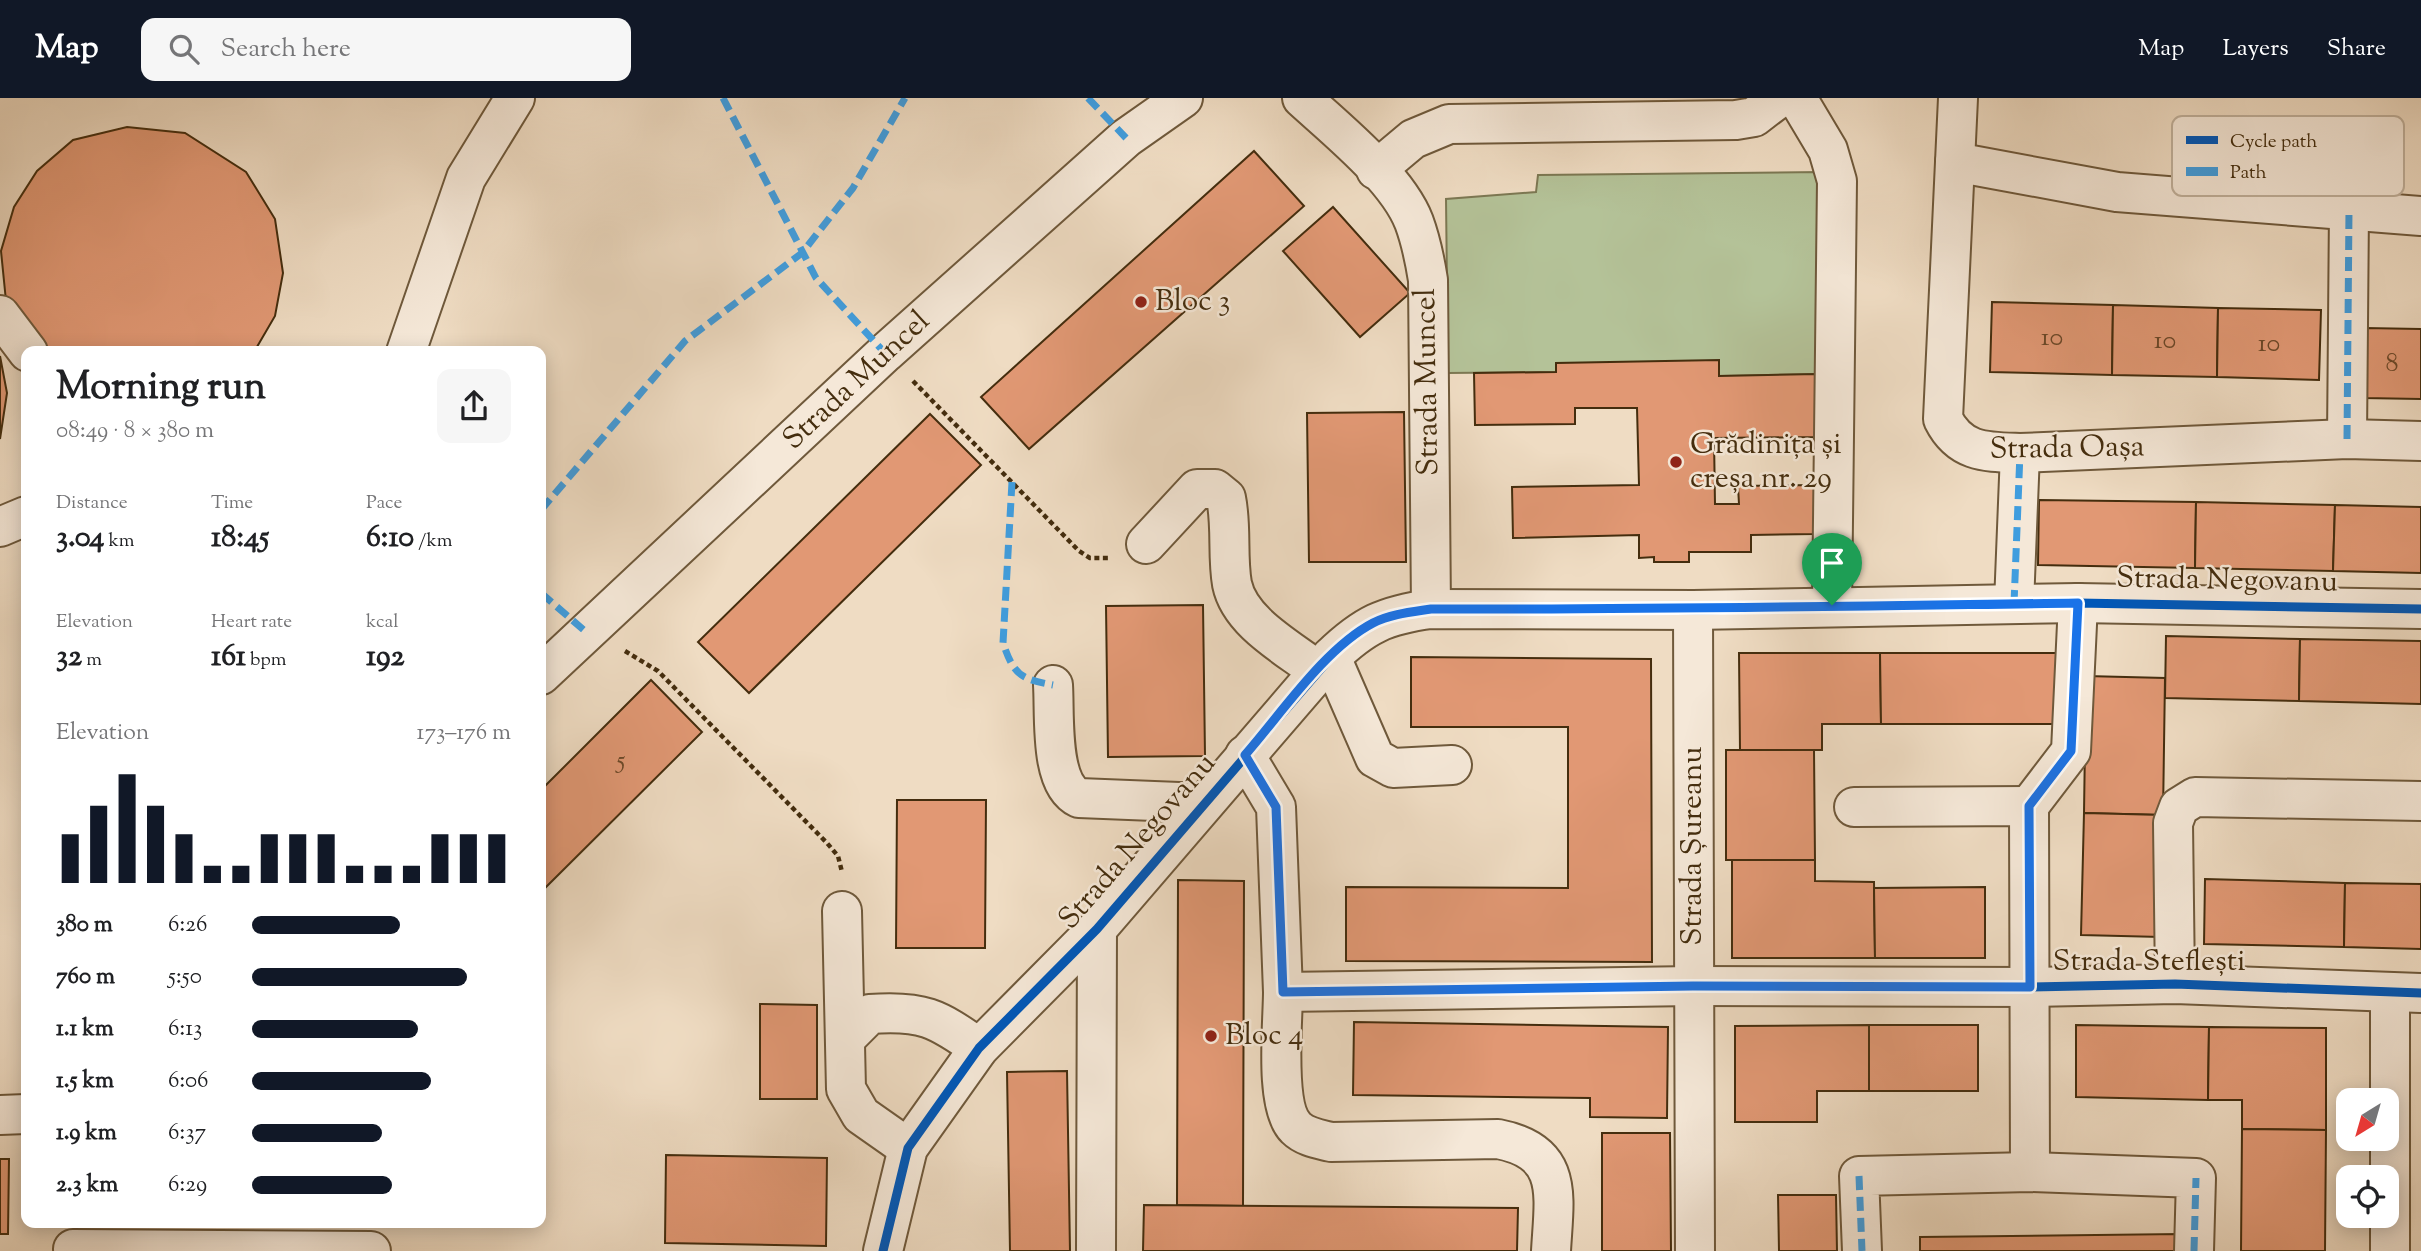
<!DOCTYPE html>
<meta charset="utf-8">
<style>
body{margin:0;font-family:"Sorts Mill Goudy",serif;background:#f6f6f6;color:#202124;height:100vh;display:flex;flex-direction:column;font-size:26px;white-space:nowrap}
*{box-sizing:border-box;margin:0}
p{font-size:23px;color:#757577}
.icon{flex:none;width:38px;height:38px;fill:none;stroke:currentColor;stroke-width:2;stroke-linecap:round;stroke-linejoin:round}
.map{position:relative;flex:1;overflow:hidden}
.panel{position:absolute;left:21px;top:248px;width:525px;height:882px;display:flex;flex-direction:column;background:#fff;border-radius:14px;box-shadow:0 4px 18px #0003}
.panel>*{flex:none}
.needle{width:46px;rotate:217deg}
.controls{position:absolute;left:2336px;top:990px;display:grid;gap:14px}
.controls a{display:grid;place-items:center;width:63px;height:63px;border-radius:14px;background:#fff;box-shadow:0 4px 18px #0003;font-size:35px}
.pin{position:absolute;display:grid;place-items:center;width:60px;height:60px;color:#fff;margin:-72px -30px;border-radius:50% 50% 50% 0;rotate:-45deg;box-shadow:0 0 7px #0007}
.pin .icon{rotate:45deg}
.round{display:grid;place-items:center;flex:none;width:74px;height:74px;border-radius:14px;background:#f6f6f6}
.headline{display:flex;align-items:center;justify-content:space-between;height:119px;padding:0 35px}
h1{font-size:38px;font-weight:700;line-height:52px}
.metrics{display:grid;grid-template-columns:repeat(3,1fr);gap:10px;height:119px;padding:7px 35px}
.metrics div{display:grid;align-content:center}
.metrics b{font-size:30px;font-weight:700}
.metrics small{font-size:19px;font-weight:400}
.metrics p{font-size:19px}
.chart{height:196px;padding:14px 35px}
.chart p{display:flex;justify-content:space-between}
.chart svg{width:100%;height:126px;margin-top:7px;stroke:#111827;stroke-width:6}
ul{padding:0 35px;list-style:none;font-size:23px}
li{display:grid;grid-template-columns:112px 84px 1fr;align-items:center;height:52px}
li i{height:18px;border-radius:9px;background:#111827}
header{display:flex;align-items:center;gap:42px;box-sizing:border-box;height:98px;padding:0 35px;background:#111827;color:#fff}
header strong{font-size:33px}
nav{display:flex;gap:38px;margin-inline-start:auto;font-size:24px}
.search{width:490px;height:63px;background:#f6f6f6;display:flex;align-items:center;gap:18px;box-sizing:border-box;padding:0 24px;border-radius:14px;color:#757577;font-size:26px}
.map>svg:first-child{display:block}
</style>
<header>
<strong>Map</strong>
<div class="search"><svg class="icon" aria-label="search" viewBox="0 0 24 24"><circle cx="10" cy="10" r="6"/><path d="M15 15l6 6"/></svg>Search here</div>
<nav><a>Map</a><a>Layers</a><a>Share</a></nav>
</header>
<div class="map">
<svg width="2421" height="1153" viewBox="0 0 2421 1153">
<rect width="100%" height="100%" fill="#efdcc3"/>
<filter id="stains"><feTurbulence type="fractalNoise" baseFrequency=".00286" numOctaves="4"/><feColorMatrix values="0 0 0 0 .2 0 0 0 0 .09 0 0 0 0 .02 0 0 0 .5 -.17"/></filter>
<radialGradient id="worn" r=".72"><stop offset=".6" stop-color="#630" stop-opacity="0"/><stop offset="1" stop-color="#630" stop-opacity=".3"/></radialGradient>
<!-- green -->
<polygon fill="#b4c298" stroke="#7c7853" stroke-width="2" points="1821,74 1817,276 1719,278 1556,265 1556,274 1448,275 1446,101 1536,94 1538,77"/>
<!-- building -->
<g fill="#e19874" stroke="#442d0e" stroke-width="2">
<polygon points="127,29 185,35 246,74 275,121 283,175 275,218 254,254 33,254 7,213 1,153 14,109 37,73 73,42"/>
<polygon points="1254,53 1304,108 1029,351 981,299"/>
<polygon points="1333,109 1410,195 1360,239 1283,153"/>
<polygon points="1992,204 2113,207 2112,277 1990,274"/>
<polygon points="2113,207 2218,210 2217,279 2112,277"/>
<polygon points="2218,210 2321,212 2319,282 2217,279"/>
<polygon points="2364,230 2421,231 2421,301 2363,300"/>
<polygon points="0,258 7,295 0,341"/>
<polygon points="1719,262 1719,278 1817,276 1819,339 1714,340 1715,406 1739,406 1738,388 1814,387 1815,436 1751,437 1751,454 1689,454 1689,464 1654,464 1654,459 1639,460 1639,437 1513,440 1512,389 1639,387 1637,310 1575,310 1575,326 1475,327 1474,275 1556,274 1556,265"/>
<polygon points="1404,314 1406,464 1309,464 1307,315"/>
<polygon points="930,316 981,367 749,595 698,544"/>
<polygon points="2039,402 2196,404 2195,470 2038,467"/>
<polygon points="2196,404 2335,407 2333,473 2195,470"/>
<polygon points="2335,407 2421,409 2421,475 2333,473"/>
<polygon points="1203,507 1205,658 1108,659 1106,508"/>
<polygon points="2166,538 2300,541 2299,603 2165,600"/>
<polygon points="2300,541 2421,543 2421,606 2299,603"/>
<polygon points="1739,555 1880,555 1881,626 1822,626 1822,652 1740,652"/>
<polygon points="1880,555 2062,555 2062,626 1881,626"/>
<polygon points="1411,559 1651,561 1652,864 1346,863 1346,789 1568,790 1568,629 1411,629"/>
<polygon points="2086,578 2165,580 2163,717 2084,715"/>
<polygon points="651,582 702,634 541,794 541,692"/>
<polygon points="1726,652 1814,652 1815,762 1726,762"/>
<polygon points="897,702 986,702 985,850 896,850"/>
<polygon points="2084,715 2163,717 2161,839 2081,837"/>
<polygon points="1732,762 1815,762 1815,783 1874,784 1875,860 1732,860"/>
<polygon points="2205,781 2345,785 2344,849 2204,846"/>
<polygon points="1178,782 1244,783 1243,1108 1177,1107"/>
<polygon points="2345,785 2421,786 2421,851 2344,849"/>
<polygon points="1985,789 1985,860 1875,860 1874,790"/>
<polygon points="760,906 817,907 817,1001 760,1001"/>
<polygon points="1354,924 1668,929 1667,1020 1590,1019 1590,1000 1353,997"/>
<rect x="1869" y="927" width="109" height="66"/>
<polygon points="1869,927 1869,993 1817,993 1817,1024 1735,1024 1735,928"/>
<polygon points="2076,927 2209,929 2208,1002 2076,999"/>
<polygon points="2209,929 2326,930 2326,1032 2242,1031 2242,1002 2208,1002"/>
<polygon points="1067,973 1070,1153 1010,1153 1007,974"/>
<polygon points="2242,1031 2326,1032 2325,1153 2241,1153"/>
<polygon points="1602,1035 1670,1035 1671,1153 1602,1153"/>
<polygon points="666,1057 827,1060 826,1148 665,1145"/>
<polygon points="0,1061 9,1061 8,1136 0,1136"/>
<polygon points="1778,1097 1836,1097 1837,1153 1779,1153"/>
<polygon points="1144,1107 1518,1110 1517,1153 1143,1153"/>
<polygon points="2181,1136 2181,1153 1920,1153 1920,1139"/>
</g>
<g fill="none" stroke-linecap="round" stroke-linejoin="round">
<!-- minor casing -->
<g stroke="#6f593b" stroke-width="42">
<g id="minor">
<path d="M1302 0C1337 32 1397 80 1414 124 1421 143 1425 163 1428 182L1431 511"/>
<polyline points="1797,0 1828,52 1837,83 1832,507"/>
<path d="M1958 0 1943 321C1960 355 1986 354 2020 355L2347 341 2421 343"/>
<polyline points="1955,64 2117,94 2421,118"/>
<polyline points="1376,72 1413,41 1449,26 1736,22 1754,19 1779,0"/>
<polyline points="0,217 28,254"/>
<polyline points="406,254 466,80 515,0"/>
<polyline points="2347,341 2349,111"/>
<polyline points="0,429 26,418"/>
<path d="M1146 446 1197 391H1215L1226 400C1232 429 1227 458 1232 486 1240 525 1289 550 1318 573"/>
<polyline points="2014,506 2020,355"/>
<polyline points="1693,512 1695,1153"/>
<polyline points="1331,559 1375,660 1393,670 1452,667"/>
<polyline points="541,577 885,255 1126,40 1183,0"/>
<path d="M1053 587C1055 618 1049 686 1079 700L1204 705"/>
<polyline points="1245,657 1276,709 1283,894 1693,888 2030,889 2175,886 2421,895"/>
<polyline points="2029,708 2071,653 2078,505"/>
<polyline points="1854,709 2029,708 2030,1074"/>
<polyline points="842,813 846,991 861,1017 908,1050"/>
<polyline points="2175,886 2173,725 2179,709 2195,699 2421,703"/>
<path d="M1283 894C1283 924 1274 1009 1296 1030 1305 1039 1319 1041 1331 1044L1498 1041C1565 1054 1554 1098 1551 1153"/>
<path d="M845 941 870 916C922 912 937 920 979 950"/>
<polyline points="0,1017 26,1016"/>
<polyline points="73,1151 371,1153"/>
<path d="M883 1153 908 1050 979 950 1097 831 1331 559C1364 527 1385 517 1431 511L1693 512 2078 505 2421 511"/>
<polyline points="1096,1153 1097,831"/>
<polyline points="1862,1153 1859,1078 2030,1074 2196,1080 2194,1153"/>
<polyline points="2390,1153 2390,894"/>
</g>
</g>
<!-- path -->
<g stroke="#442d0e" stroke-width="4.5" stroke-dasharray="5 3.5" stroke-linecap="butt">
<polyline points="913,283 1079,453 1090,460 1111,460"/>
<polyline points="625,553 658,573 827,745 838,758 842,774"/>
</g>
<!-- minor -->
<use href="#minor" stroke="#f5e8d8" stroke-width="38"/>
<!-- quiet -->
<g stroke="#409dde" stroke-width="7" stroke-dasharray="14 7" stroke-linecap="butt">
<polyline points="723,0 816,180 885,255"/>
<polyline points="1088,0 1126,40"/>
<polyline points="2347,341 2349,111"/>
<path d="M1012 384 1003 545C1014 577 1020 581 1053 587"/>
<polyline points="541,412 685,243 802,155 853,90 905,0"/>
<polyline points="541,495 586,534"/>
<polyline points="2014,506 2020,355"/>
<polyline points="2029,708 2071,653 2078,505"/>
<polyline points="1859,1078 1862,1153"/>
<polyline points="2194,1153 2196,1080"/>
</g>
<!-- cycleway casing -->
<g stroke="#f5e8d8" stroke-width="13">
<g id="cycleway">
<polyline points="1245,657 1276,709 1283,894 1693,888 2030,889 2175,886 2421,895"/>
<path d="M883 1153 908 1050 979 950 1097 831 1331 559C1364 527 1385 517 1431 511L1693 512 2078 505 2421 511"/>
</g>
</g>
<!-- cycleway -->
<use href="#cycleway" stroke="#0057b8" stroke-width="9"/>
</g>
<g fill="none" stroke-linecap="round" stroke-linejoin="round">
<!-- route casing -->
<g stroke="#fff" stroke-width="14">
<path id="route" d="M2078 505 2071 653 2029 708 2030 889 1693 888 1283 894 1276 709 1245 657C1281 616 1325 550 1373 525 1391 516 1412 514 1431 511 1647 512 1862 508 2078 505Z"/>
</g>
<!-- route -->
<use href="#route" stroke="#1a73e8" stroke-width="9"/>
</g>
<!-- markers -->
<g fill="#8f2418" stroke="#f5e8d8" stroke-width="2.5">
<circle cx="1141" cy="204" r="7"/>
<circle cx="1676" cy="364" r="7"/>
<circle cx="1211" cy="938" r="7"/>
</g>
<g text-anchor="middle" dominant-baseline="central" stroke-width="5" stroke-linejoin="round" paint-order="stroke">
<!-- number labels -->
<g font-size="26" fill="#6b4828">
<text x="2052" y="240">10</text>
<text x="2165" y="243">10</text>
<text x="2269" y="246">10</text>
<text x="2392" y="266">8</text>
<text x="621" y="663">5</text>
</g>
<!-- poi labels -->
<g font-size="30" fill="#442d0e" stroke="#f5e8d8" text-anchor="start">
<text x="1155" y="204">Bloc 3</text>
<text x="1690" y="347">Grădinița și<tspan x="1690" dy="34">creșa nr. 29</tspan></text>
<text x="1225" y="938">Bloc 4</text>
</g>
<!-- street labels -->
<g font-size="30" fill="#442d0e" stroke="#f5e8d8">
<text transform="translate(857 283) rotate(-43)">Strada Muncel</text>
<text transform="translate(1428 284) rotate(-91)">Strada Muncel</text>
<text transform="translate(2067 351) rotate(-1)">Strada Oașa</text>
<text transform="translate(2227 483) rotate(1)">Strada Negovanu</text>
<text transform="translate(1138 744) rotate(-49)">Strada Negovanu</text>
<text transform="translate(1693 748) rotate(-90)">Strada Șureanu</text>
<text x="2149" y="864">Strada Steflești</text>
</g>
</g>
<!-- legend -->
<rect x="2172" y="18" width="232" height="80" rx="10" fill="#f5e8d8" stroke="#c0b09b" stroke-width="2"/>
<rect x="2186" y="38" width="32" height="8" fill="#0057b8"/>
<rect x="2186" y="69" width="32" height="9" fill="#409dde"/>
<g font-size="19" fill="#442d0e">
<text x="2230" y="49">Cycle path</text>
<text x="2230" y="80">Path</text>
</g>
<rect width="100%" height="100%" filter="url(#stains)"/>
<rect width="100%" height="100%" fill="url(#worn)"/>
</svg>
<div class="controls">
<a><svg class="needle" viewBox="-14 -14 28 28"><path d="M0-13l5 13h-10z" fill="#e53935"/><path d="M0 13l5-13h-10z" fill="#757577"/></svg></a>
<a><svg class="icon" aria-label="locate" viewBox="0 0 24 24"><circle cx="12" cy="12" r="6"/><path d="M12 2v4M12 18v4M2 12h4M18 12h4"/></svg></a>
</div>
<div class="pin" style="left:1832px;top:507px;background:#1e9e55"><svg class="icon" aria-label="arrive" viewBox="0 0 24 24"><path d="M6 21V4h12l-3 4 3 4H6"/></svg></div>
<section class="panel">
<div class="headline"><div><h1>Morning run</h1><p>08:49 · 8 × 380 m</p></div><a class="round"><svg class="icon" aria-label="share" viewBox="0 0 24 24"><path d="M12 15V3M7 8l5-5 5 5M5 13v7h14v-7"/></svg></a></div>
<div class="metrics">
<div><p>Distance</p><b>3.04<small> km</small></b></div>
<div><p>Time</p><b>18:45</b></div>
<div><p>Pace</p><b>6:10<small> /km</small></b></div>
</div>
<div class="metrics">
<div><p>Elevation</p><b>32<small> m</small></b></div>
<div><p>Heart rate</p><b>161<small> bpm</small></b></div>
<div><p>kcal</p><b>192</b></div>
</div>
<div class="chart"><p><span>Elevation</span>173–176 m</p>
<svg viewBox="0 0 160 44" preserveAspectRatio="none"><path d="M5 44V27M15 44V17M25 44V6M35 44V17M45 44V27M55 44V38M65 44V38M75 44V27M85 44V27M95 44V27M105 44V38M115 44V38M125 44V38M135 44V27M145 44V27M155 44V27"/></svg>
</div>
<ul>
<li><b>380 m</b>6:26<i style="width:57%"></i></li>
<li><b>760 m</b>5:50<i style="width:83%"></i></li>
<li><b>1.1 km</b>6:13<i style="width:64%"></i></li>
<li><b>1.5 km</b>6:06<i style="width:69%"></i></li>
<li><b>1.9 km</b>6:37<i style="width:50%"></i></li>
<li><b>2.3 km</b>6:29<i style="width:54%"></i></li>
</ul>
</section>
</div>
